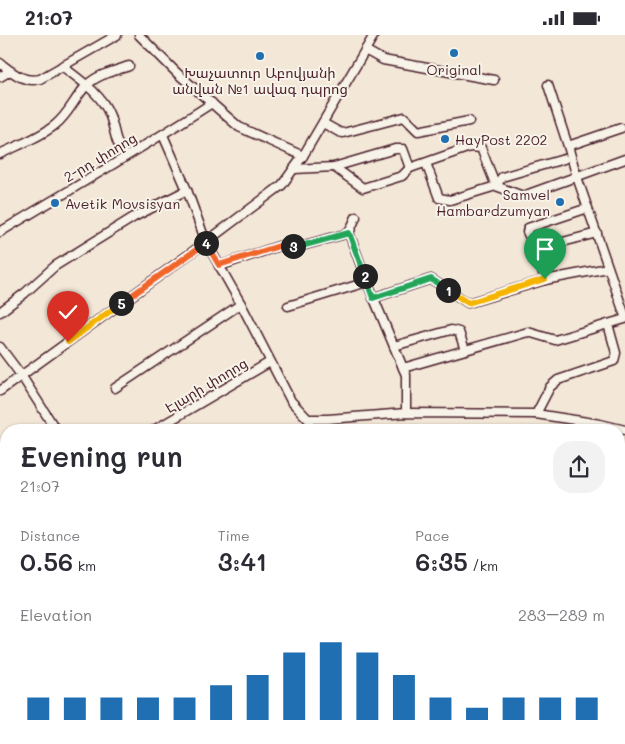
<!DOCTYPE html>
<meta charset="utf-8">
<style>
body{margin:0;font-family:Mali,"Noto Sans Armenian",sans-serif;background:#f2f2f3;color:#2b2b33;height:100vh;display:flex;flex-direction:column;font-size:19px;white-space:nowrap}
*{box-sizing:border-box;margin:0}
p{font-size:16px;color:#7c7c81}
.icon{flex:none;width:28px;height:28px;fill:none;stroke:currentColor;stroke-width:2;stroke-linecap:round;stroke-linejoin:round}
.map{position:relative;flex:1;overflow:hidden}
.details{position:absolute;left:0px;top:389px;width:625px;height:321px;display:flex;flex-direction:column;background:#fff;border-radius:20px 20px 0 0;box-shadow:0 1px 4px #0004}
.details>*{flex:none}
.pin{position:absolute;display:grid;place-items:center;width:42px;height:42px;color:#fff;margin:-51px -21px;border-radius:50% 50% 50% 0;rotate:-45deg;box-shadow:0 0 5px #0007}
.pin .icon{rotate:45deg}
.km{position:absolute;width:25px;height:25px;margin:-12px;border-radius:50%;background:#222;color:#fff;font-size:14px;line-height:25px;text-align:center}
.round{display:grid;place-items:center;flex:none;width:52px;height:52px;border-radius:20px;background:#f2f2f3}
.headline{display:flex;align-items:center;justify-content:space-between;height:85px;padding:0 20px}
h1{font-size:28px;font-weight:600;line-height:38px}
.stats{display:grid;grid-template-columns:repeat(3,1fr);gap:8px;height:85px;padding:5px 20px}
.stats div{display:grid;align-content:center}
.stats b{font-size:25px;font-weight:600}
.stats small{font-size:14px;font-weight:400}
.stats p{font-size:14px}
.chart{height:140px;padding:10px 20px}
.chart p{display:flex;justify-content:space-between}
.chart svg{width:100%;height:90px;margin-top:5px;stroke:#1f6fb2;stroke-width:6}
.status{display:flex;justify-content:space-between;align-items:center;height:35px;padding:0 25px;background:#fff;direction:ltr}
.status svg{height:14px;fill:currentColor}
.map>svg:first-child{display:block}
</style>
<div class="status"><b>21:07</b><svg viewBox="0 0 49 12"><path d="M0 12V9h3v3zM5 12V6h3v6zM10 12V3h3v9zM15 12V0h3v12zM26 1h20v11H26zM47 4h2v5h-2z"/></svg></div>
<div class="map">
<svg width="625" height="709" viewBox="0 0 625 709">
<rect width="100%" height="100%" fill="#f3e7d7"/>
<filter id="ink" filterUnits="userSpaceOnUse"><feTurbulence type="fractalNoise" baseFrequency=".02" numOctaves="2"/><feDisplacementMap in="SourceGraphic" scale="10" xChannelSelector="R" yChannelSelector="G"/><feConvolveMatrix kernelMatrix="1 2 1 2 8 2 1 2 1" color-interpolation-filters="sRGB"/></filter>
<g filter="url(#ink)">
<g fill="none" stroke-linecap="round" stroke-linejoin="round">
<!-- minor casing -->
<g stroke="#4a1f2b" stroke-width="11">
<g id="minor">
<polyline points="139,0 177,38 239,92 303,121"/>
<polyline points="365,15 383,25 494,45"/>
<path d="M0 28C13 38 24 48 40 44L117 0"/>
<path d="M62 31C80 45 102 59 110 81 116 98 114 106 125 121"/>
<polyline points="0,42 10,36"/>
<polyline points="548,50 568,111"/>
<polyline points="323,88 339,97 343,98 404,82 418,96 469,86"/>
<polyline points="621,93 568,111 577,142 625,281"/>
<polyline points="163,100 187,155 206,207 241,269 291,366 308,384 328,384 406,378 536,379 600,389 625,395"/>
<path d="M0 119C18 110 39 103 55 90 69 79 75 62 87 50 98 39 115 36 129 31"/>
<polyline points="426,128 439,163 450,165 496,151 502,142 564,124"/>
<polyline points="334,132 363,153 402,141 410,133"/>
<polyline points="294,134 334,132 395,114 403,114 410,133 470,112 481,113 496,151 523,161 625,124"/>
<path d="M0 197C71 154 143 113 212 68"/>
<polyline points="349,198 367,247 406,340 406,378"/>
<polyline points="536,214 597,198"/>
<polyline points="219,231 279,211 286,210 301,211 349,198 356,182"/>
<polyline points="545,245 536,214 527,197 528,193 588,173"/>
<polyline points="373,263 431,244 468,268 545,245 608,233"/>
<polyline points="288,271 367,247"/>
<polyline points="0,277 25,258 55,231 134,182 187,155"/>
<polyline points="394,311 451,295 459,297 465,315"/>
<polyline points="0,312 21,340 56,395"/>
<polyline points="403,333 528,297 555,305 608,289"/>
<polyline points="115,353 241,269"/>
<polyline points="0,356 206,207 282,150 303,121 374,0"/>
<polyline points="536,379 550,352 558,345 614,326 616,318 608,289 625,284"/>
<polyline points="154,395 270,327"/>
<polyline points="619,550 625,549"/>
<polyline points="0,693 6,694"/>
<polyline points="32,704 36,709"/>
<polyline points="104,709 107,704"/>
<polyline points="231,709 233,704"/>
<polyline points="437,709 437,704"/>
<polyline points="542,709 542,704"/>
</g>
</g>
<!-- major casing -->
<g stroke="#4a1f2b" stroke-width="14">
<g id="major">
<polyline points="0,520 6,525"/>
<polyline points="343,704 353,709"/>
</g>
</g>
<!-- minor -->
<use href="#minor" stroke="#f7f3e8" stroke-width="8"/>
<!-- major -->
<use href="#major" stroke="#f7e281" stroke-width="10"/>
</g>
</g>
<g fill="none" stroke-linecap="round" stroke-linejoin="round" filter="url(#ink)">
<!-- split-1 casing -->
<g stroke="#fff" stroke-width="10">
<polyline id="split-1" points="448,255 468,268 545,244"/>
</g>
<!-- split-2 casing -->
<g stroke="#fff" stroke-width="10">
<polyline id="split-2" points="365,241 373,263 431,244 448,255"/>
</g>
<!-- split-3 casing -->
<g stroke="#fff" stroke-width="10">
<polyline id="split-3" points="293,211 301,211 349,198 365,241"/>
</g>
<!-- split-4 casing -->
<g stroke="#fff" stroke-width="10">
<polyline id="split-4" points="206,208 219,230 279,211 286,210 293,211"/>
</g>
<!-- split-5 casing -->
<g stroke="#fff" stroke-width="10">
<polyline id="split-5" points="121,268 206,208"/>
</g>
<!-- split-6 casing -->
<g stroke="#fff" stroke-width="10">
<polyline id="split-6" points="68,307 121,268"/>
</g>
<!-- split-1 -->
<use href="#split-1" stroke="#f5b400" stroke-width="6"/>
<!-- split-2 -->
<use href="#split-2" stroke="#22a559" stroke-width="6"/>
<!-- split-3 -->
<use href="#split-3" stroke="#22a559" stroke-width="6"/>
<!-- split-4 -->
<use href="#split-4" stroke="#f0652b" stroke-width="6"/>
<!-- split-5 -->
<use href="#split-5" stroke="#f0652b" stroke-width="6"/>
<!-- split-6 -->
<use href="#split-6" stroke="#f5b400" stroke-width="6"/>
</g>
<!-- markers -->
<g fill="#1f6fb2" stroke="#f7f3e8" stroke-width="2">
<circle cx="454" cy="18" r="5"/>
<circle cx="260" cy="21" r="5"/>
<circle cx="445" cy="104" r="5"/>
<circle cx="560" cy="167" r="5"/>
<circle cx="55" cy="168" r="5"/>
</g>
<g text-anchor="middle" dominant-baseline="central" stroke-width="4" stroke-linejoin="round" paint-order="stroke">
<!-- poi labels -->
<g font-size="14" fill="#4a1f2b" stroke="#f7f3e8">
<text x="454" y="34">Original</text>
<text x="260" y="37">Խաչատուր Աբովյանի<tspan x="260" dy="16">անվան №1 ավագ դպրոց</tspan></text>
<text x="455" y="104" text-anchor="start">HayPost 2202</text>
<text x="550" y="159" text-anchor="end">Samvel<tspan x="550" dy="16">Hambardzumyan</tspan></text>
<text x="65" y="168" text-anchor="start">Avetik Movsisyan</text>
</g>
<!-- street labels -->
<g font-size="14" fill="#4a1f2b" stroke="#f7f3e8">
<text transform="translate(100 122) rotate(-31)">2-րդ փողոց</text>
<text transform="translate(206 350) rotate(-31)">Էլարի փողոց</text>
</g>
</g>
</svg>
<div class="pin" style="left:545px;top:244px;background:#1e9e55"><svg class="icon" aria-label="arrive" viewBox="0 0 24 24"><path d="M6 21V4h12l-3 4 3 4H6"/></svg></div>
<div class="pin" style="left:68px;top:307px;background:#d93025"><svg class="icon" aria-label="check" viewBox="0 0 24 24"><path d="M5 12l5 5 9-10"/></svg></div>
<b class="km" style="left:448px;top:255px">1</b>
<b class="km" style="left:365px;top:241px">2</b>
<b class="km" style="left:293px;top:211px">3</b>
<b class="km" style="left:206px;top:208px">4</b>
<b class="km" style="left:121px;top:268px">5</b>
<section class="details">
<div class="headline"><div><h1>Evening run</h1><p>21:07</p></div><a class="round"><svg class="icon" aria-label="share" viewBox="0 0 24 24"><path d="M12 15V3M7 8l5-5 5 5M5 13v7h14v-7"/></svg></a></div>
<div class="stats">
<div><p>Distance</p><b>0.56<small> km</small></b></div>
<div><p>Time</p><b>3:41</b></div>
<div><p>Pace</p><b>6:35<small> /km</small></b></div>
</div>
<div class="chart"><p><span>Elevation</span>283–289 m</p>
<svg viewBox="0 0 160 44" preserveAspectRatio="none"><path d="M5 44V33M15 44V33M25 44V33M35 44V33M45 44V33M55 44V27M65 44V22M75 44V11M85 44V6M95 44V11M105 44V22M115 44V33M125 44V38M135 44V33M145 44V33M155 44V33"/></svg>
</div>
</section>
</div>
